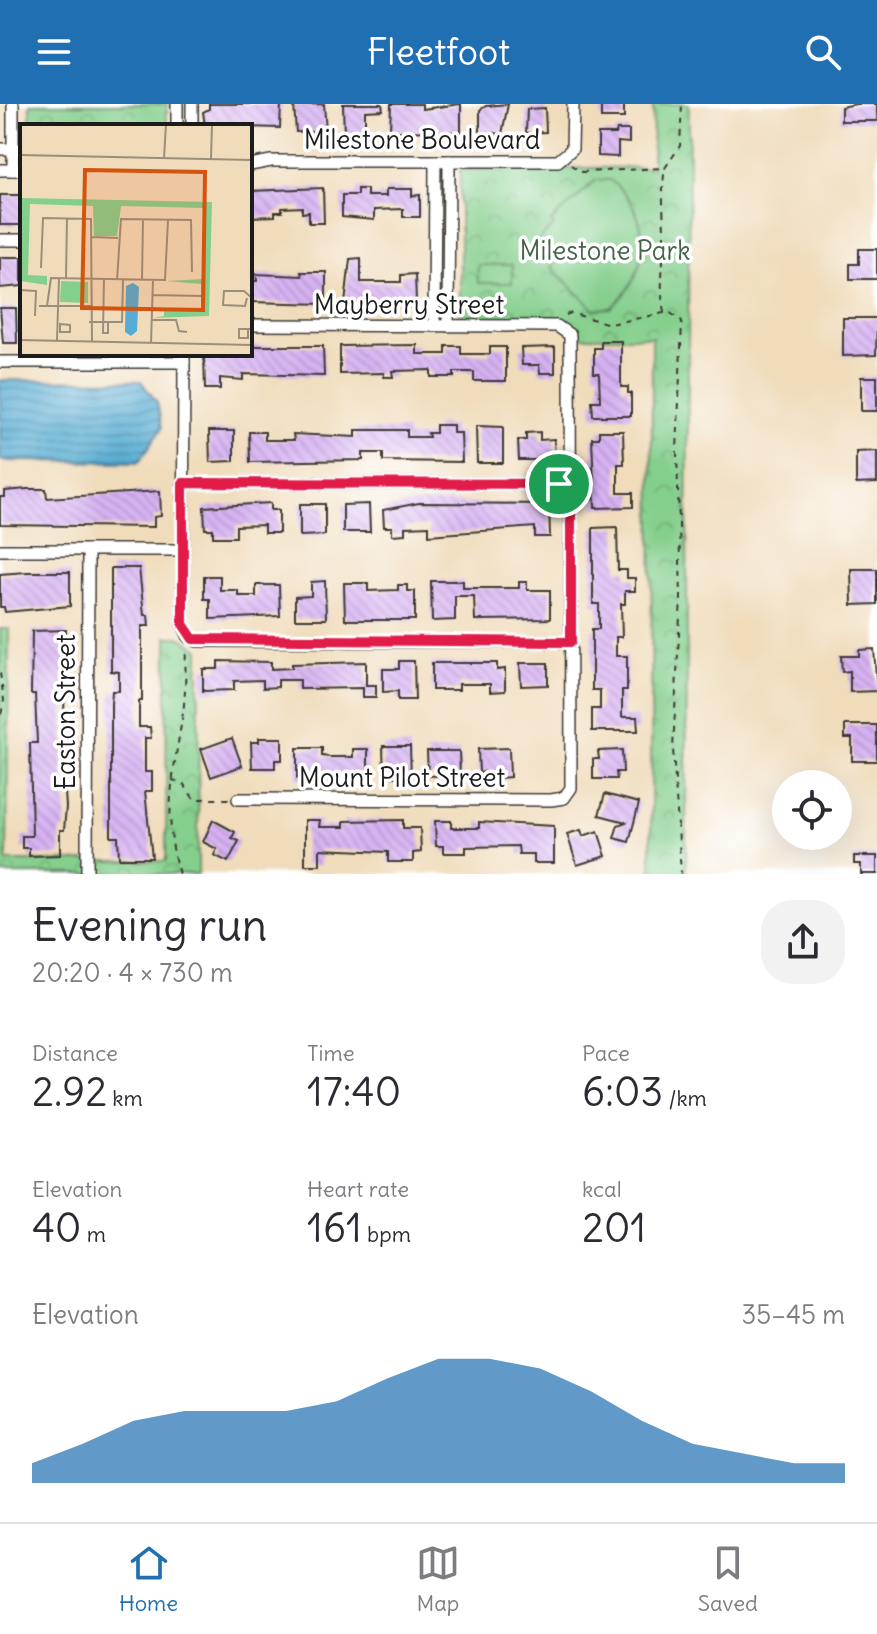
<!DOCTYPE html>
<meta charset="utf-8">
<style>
body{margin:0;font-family:Delius,sans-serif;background:#f2f2f3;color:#2b2b33;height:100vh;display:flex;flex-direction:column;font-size:30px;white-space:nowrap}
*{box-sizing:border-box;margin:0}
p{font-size:26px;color:#7c7c81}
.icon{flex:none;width:44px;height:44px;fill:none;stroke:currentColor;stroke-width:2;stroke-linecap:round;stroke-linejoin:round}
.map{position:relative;height:770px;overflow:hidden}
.side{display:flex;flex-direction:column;background:#fff;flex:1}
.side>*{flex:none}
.fabs{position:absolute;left:772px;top:666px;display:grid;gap:16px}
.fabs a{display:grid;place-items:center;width:80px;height:80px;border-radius:50%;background:#fff;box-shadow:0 8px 32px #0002;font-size:40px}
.pin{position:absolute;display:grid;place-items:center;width:68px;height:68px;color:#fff;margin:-34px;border:4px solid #fff;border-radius:50%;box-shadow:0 2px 8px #0007}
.round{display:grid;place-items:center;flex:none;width:84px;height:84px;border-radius:32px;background:#f2f2f3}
.overview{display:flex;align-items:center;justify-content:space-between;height:136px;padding:0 32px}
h1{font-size:44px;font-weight:600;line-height:60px}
.stats{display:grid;grid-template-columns:repeat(3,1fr);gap:12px;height:136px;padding:8px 32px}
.stats div{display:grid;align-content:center}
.stats b{font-size:40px;font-weight:600}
.stats small{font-size:22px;font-weight:400}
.stats p{font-size:22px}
.chart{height:224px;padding:16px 32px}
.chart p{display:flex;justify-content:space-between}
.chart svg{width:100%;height:144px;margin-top:8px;fill:#1f6fb2;opacity:.7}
header{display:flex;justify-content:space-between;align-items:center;height:104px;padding:0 32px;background:#1f6fb2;color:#fff;font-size:36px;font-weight:600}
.dock{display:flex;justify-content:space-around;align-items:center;height:112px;border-top:2px solid #e1e1e2;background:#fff;font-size:22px;color:#7c7c81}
.dock a{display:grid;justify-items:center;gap:4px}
.dock .active{color:#1f6fb2}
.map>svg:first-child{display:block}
</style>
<header><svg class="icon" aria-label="menu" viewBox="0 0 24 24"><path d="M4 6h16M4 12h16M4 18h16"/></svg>Fleetfoot<svg class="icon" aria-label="search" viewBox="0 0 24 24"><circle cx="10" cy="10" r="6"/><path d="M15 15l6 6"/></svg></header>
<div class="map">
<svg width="877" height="770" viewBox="0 0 877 770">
<defs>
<pattern id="park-crowns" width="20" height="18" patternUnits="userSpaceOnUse" patternTransform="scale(2)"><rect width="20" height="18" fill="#85cf8d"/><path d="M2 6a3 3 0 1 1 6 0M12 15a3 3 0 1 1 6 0" fill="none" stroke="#72b179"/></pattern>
<pattern id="water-rules" width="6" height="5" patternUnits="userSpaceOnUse" patternTransform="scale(2)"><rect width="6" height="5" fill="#55abd2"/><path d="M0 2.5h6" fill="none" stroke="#468aaa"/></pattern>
<pattern id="building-back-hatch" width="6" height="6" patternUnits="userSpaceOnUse" patternTransform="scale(2)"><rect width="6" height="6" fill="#d6b1f2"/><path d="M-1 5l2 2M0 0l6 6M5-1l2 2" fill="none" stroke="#b798cf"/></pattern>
</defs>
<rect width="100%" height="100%" fill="#fff"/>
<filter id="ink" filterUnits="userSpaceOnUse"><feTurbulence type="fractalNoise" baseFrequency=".0125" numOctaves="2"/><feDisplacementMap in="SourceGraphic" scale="16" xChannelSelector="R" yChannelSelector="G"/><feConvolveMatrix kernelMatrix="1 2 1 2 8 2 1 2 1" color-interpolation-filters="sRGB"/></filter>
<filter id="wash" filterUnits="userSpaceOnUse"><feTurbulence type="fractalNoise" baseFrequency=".006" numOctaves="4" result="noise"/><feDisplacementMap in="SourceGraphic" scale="32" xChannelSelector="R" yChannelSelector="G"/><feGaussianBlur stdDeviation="1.8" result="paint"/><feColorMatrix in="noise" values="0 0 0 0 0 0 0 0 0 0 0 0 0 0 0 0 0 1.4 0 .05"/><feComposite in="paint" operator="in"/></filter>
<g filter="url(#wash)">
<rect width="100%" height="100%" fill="#f0dcbb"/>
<!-- park -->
<g fill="url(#park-crowns)" stroke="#507654" stroke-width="2">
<rect x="30" y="0" width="137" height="22"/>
<polygon points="653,0 689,0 686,770 651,770 652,233 580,233 576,222 556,213 460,214 460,66 652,63"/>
<polygon points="0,525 9,525 7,757 166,757 167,533 180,533 199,545 198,770 0,770"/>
</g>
<!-- pitch -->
<g fill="#85cf8d" stroke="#507654" stroke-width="2">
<path d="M596 76H610C655 111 651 168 611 204L594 205 551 163 554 160 537 143V138L554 122 551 118Z"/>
<rect x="478" y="161" width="34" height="18"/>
</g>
<!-- water -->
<polygon fill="url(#water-rules)" stroke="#386477" stroke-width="2" points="0,276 141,277 157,298 162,324 139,358 0,357"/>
<g id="blocks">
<!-- building -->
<g fill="url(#building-back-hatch)">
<polygon points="209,0 281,0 280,24 205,22 203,8 209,5"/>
<polygon points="324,0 326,27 296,28 294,1"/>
<polygon points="343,0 382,0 383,6 365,7 365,28 344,30"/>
<polygon points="391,0 422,0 422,5 461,0 461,28 390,27"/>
<polygon points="508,0 502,30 480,28 480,6 486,2"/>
<rect x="601" y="0" width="23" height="14"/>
<polygon points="856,0 877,0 877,17 841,17 841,3"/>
<polygon points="545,4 546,28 526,29 527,5"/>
<polygon points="617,26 629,26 629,39 618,38 618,53 598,52 598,30 616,30"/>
<polygon points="323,84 324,119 309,119 309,108 302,109 302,103 282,104 282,108 275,108 275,112 250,113 250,87"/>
<polygon points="357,85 367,85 367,92 386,92 386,85 412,85 412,92 420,91 420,113 403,113 403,105 374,106 374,116 342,113 342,91 357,91"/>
<rect x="0" y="91" width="22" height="30"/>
<polygon points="859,145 877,145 877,175 850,175 850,160 859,160"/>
<polygon points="0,153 22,153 22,182 0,184"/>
<polygon points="361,154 361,178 401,178 401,171 415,170 416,198 345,200 350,155"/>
<polygon points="301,168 326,168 326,200 250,198 250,177 257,177 256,170 302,172"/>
<polygon points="0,204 16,204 17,239 3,239"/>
<polygon points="843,214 877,214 876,251 843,252"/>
<polygon points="601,237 621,237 621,283 628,283 628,289 631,289 631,312 593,312 592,297 600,297 599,269 594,269 594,244 601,244"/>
<polygon points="417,241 417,250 446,250 446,242 461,242 461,250 490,250 490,243 506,243 506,277 474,277 474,268 454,268 454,273 431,273 431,266 392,267 393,273 384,273 384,269 340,270 340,242"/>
<polygon points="250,242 323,242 324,272 243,270 243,276 220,274 220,285 205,285 204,250 250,250"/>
<polygon points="555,243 555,269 540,269 539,261 522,261 521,244"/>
<rect x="861" y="273" width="16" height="34"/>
<polygon points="436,321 453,321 453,329 461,329 462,358 383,357 383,349 363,349 363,356 250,358 249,328 265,328 265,336 294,336 293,330 356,333 356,326 407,326 407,333 429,333 428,329 436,329"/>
<polygon points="476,322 503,323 503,359 477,359"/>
<polygon points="209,327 234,327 234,357 210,358"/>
<polygon points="599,327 623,327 624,360 618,360 618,389 633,389 633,403 595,404 592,334 599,334"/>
<polygon points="540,328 540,336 554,335 555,356 519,356 518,336 526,336 526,329"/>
<polygon points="877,347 877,379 856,380 856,348"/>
<polygon points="27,385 46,385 47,394 160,387 161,412 154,413 154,423 0,421 0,393 5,393 5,387"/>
<polygon points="271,399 271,406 279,406 279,429 264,429 264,421 236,422 236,433 213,433 213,425 205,425 204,403"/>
<polygon points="419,399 549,400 550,433 535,433 535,423 429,431 429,422 405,423 405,430 392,431 392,423 384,423 383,406"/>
<polygon points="300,400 325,400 325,431 300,432"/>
<polygon points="369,400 370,428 343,428 343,401"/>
<polygon points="617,423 618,466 627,466 627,474 635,474 635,487 625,487 625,500 621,500 622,533 616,533 616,552 627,552 627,586 622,586 622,613 637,613 638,627 592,627 592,605 600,605 600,586 592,586 592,525 599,525 599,500 593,500 593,424"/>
<polygon points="111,464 139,464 144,511 148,511 149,522 142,522 142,597 139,597 139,623 150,623 151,634 145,634 145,668 152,668 152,687 145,687 152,754 119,754 118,733 111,733 111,601 112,587 119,587 119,568 111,567"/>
<polygon points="851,465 877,465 877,500 852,501"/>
<polygon points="27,468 70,468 70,502 5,508 4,503 0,503 0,470"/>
<polygon points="204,472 220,472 220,486 238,486 238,492 256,492 256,481 279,481 280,512 210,515 210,495 204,495"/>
<polygon points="325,477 326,515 295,515 295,493 311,492 311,478"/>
<polygon points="431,477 463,477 463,484 519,484 519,478 527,478 527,486 550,486 550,515 475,516 474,492 455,492 455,516 432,517"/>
<polygon points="344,479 368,479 368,487 398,486 398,481 407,481 407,487 415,487 415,516 345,516"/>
<polygon points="66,526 63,658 66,703 64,726 60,726 60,751 29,752 29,744 22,744 22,732 32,732 30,639 37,639 35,590 31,590 32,527"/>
<polygon points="874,545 877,587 850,588 850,567 842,568 841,552 859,552 859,546"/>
<polygon points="218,557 271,558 271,565 292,564 292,560 366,558 366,581 376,581 376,593 363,593 363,584 300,585 300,576 278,576 278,583 263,584 263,576 234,577 234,586 203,587 203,565 218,565"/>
<polygon points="399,557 414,557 415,596 398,596 398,587 383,588 383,565 399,565"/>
<polygon points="432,559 497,559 497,566 505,565 505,587 490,588 490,580 459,580 459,586 432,586"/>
<polygon points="520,559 548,559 548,581 521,582"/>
<polygon points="845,621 877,621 877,657 852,657 852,634 845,634"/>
<polygon points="232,634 242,662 211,673 201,645"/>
<polygon points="259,634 282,634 282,656 275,656 275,664 252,664 251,638 259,638"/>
<polygon points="383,642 410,642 411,673 384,673"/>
<polygon points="297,644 322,644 322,652 330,653 353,653 353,645 368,645 368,668 361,668 361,673 297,674"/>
<polygon points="509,644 510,673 485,675 485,668 479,669 478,645"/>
<polygon points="622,646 623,668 616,668 617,675 593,675 593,655 599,655 598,647"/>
<polygon points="427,647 459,647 460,671 428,672"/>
<polygon points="605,690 639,699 629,738 614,734 618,721 626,718 599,711"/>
<polygon points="213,716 235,728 232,734 239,737 228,758 214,751 217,745 203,738"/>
<polygon points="305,716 320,716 319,723 344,723 344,717 403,716 403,724 420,724 421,748 413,749 413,758 388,758 388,748 320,745 320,761 305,761"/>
<polygon points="435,717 451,717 451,724 479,724 479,718 554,722 554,759 534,759 534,750 519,750 518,742 466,743 466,749 443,749 443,742 436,742"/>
<polygon points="581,726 583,732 598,727 606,752 577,761 567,730"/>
<polygon points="854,752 877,752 877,770 861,770 861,760 854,760"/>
</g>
</g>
</g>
<g filter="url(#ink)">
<use href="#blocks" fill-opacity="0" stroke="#3c3934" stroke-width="2"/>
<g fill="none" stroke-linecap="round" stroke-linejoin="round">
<!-- street casing -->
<g stroke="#3c3934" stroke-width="14">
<g id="street">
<polyline points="177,22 177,0"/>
<polyline points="192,22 192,0"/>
<polyline points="0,45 22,45"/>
<polyline points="250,61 271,57 558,57 572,45 573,0"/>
<polyline points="0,66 22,66"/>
<polyline points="13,66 13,0"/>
<polyline points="0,136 22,136"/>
<polyline points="434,222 435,57"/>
<polyline points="448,222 449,57"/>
<polyline points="184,250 183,520 189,533 197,537 571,538"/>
<polyline points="0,258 184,258"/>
<polyline points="183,379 571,380"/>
<polyline points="0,446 183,446"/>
<polyline points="238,695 551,696 564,694 571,684 570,231 557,222 250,221"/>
<polyline points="87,769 88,446"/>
</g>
</g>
<!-- path -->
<g stroke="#3c3934" stroke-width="2" stroke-dasharray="6 6" stroke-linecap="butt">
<polyline points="571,61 582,68 665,64 680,42 682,0"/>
<path d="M664 208C659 180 664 161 664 133 664 109 661 88 665 64"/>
<polyline points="566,211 570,209 610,220 669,208 682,217 677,348 681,493 673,645 681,770"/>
<polyline points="0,569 4,596 0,616"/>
<polyline points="172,676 183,679 194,695 229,695"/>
<path d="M179 770C162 714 174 665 183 609 186 588 185 567 186 546"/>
</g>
<!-- street -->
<use href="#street" stroke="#fff" stroke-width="11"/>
</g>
</g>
<g fill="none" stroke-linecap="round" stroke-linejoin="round" filter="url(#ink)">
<!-- route casing -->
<g stroke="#fff" stroke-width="16">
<polygon id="route" points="183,379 571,380 571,538 193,535 183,520"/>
</g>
<!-- route -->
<use href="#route" stroke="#e11d48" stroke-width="10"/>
</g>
<g text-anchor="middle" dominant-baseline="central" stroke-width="7" stroke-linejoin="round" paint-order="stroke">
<!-- street labels -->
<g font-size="26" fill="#1c1c1c" stroke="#fff">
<text x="422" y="35">Milestone Boulevard</text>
<text x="409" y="200">Mayberry Street</text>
<text transform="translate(65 608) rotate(-90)">Easton Street</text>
<text x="402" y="673">Mount Pilot Street</text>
</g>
<!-- park labels -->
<g font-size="26" fill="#466449" stroke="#fff">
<text x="605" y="146">Milestone Park</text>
</g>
</g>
<!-- overview -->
<g transform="translate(20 20)">
<rect width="232" height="232" fill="#f0dcbb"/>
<path d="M1 74 192 78 189 192 133 194 144 192V184H181V160L146 157 184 155 185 84 101 82 97 112H74L73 82 10 80 8 151 27 152V161L0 157ZM41 157 68 158V179L40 178Z" fill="#85cf8d"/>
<path d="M113 159 119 163 117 207 111 212 105 208 106 162Z" fill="#55abd2"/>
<path fill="none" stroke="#9b8f7b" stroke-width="2" d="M0 31 232 36M144 34 146 0M191 35 192 0M72 113 98 114M21 144 23 94 71 95 72 217M46 154 47 94M84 154 83 209H88V198M97 156 101 95 171 96 172 148M122 156 123 95M0 166 16 167 15 192M132 171 183 172M227 174 225 182 203 181 204 167H224L232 174M19 182H73M27 182 31 154 145 156 148 96M132 196H156L159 207 167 208M69 198H102L103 156M40 200 50 201V208H40ZM228 205V214H219V205H232M0 216 232 221M37 216 39 154M131 219 133 156M231 232 232 200"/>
<path fill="#d4530e" fill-opacity="0.15" stroke="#d4530e" stroke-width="4" d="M65 46 185 48 183 186 62 184Z"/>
<rect width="232" height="232" fill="none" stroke="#1c1c1c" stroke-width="4"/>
</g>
</svg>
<div class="fabs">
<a><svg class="icon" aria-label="locate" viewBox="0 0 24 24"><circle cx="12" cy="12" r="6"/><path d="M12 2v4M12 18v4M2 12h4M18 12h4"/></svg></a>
</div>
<div class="pin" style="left:559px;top:380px;background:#1e9e55"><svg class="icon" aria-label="arrive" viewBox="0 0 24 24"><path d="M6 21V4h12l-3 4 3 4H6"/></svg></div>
</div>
<section class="side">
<div class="overview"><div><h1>Evening run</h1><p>20:20 · 4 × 730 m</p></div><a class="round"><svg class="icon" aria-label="share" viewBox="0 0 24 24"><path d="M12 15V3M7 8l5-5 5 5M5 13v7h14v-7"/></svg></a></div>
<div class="stats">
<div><p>Distance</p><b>2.92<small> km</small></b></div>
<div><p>Time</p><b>17:40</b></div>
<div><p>Pace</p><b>6:03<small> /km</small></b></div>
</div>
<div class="stats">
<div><p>Elevation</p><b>40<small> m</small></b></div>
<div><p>Heart rate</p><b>161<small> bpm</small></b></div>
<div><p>kcal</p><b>201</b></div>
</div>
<div class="chart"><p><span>Elevation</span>35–45 m</p>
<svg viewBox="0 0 160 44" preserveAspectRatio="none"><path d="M0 44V38L10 32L20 25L30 22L40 22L50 22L60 19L70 12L80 6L90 6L100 9L110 16L120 25L130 32L140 35L150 38L160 38V44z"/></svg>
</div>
</section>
<nav class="dock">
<a class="active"><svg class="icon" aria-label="home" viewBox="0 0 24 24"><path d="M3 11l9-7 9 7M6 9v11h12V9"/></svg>Home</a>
<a><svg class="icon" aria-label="map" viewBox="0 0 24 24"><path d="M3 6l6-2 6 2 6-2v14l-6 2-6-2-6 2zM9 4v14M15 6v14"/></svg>Map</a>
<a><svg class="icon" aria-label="saved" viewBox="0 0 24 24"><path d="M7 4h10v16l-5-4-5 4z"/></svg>Saved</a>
</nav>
